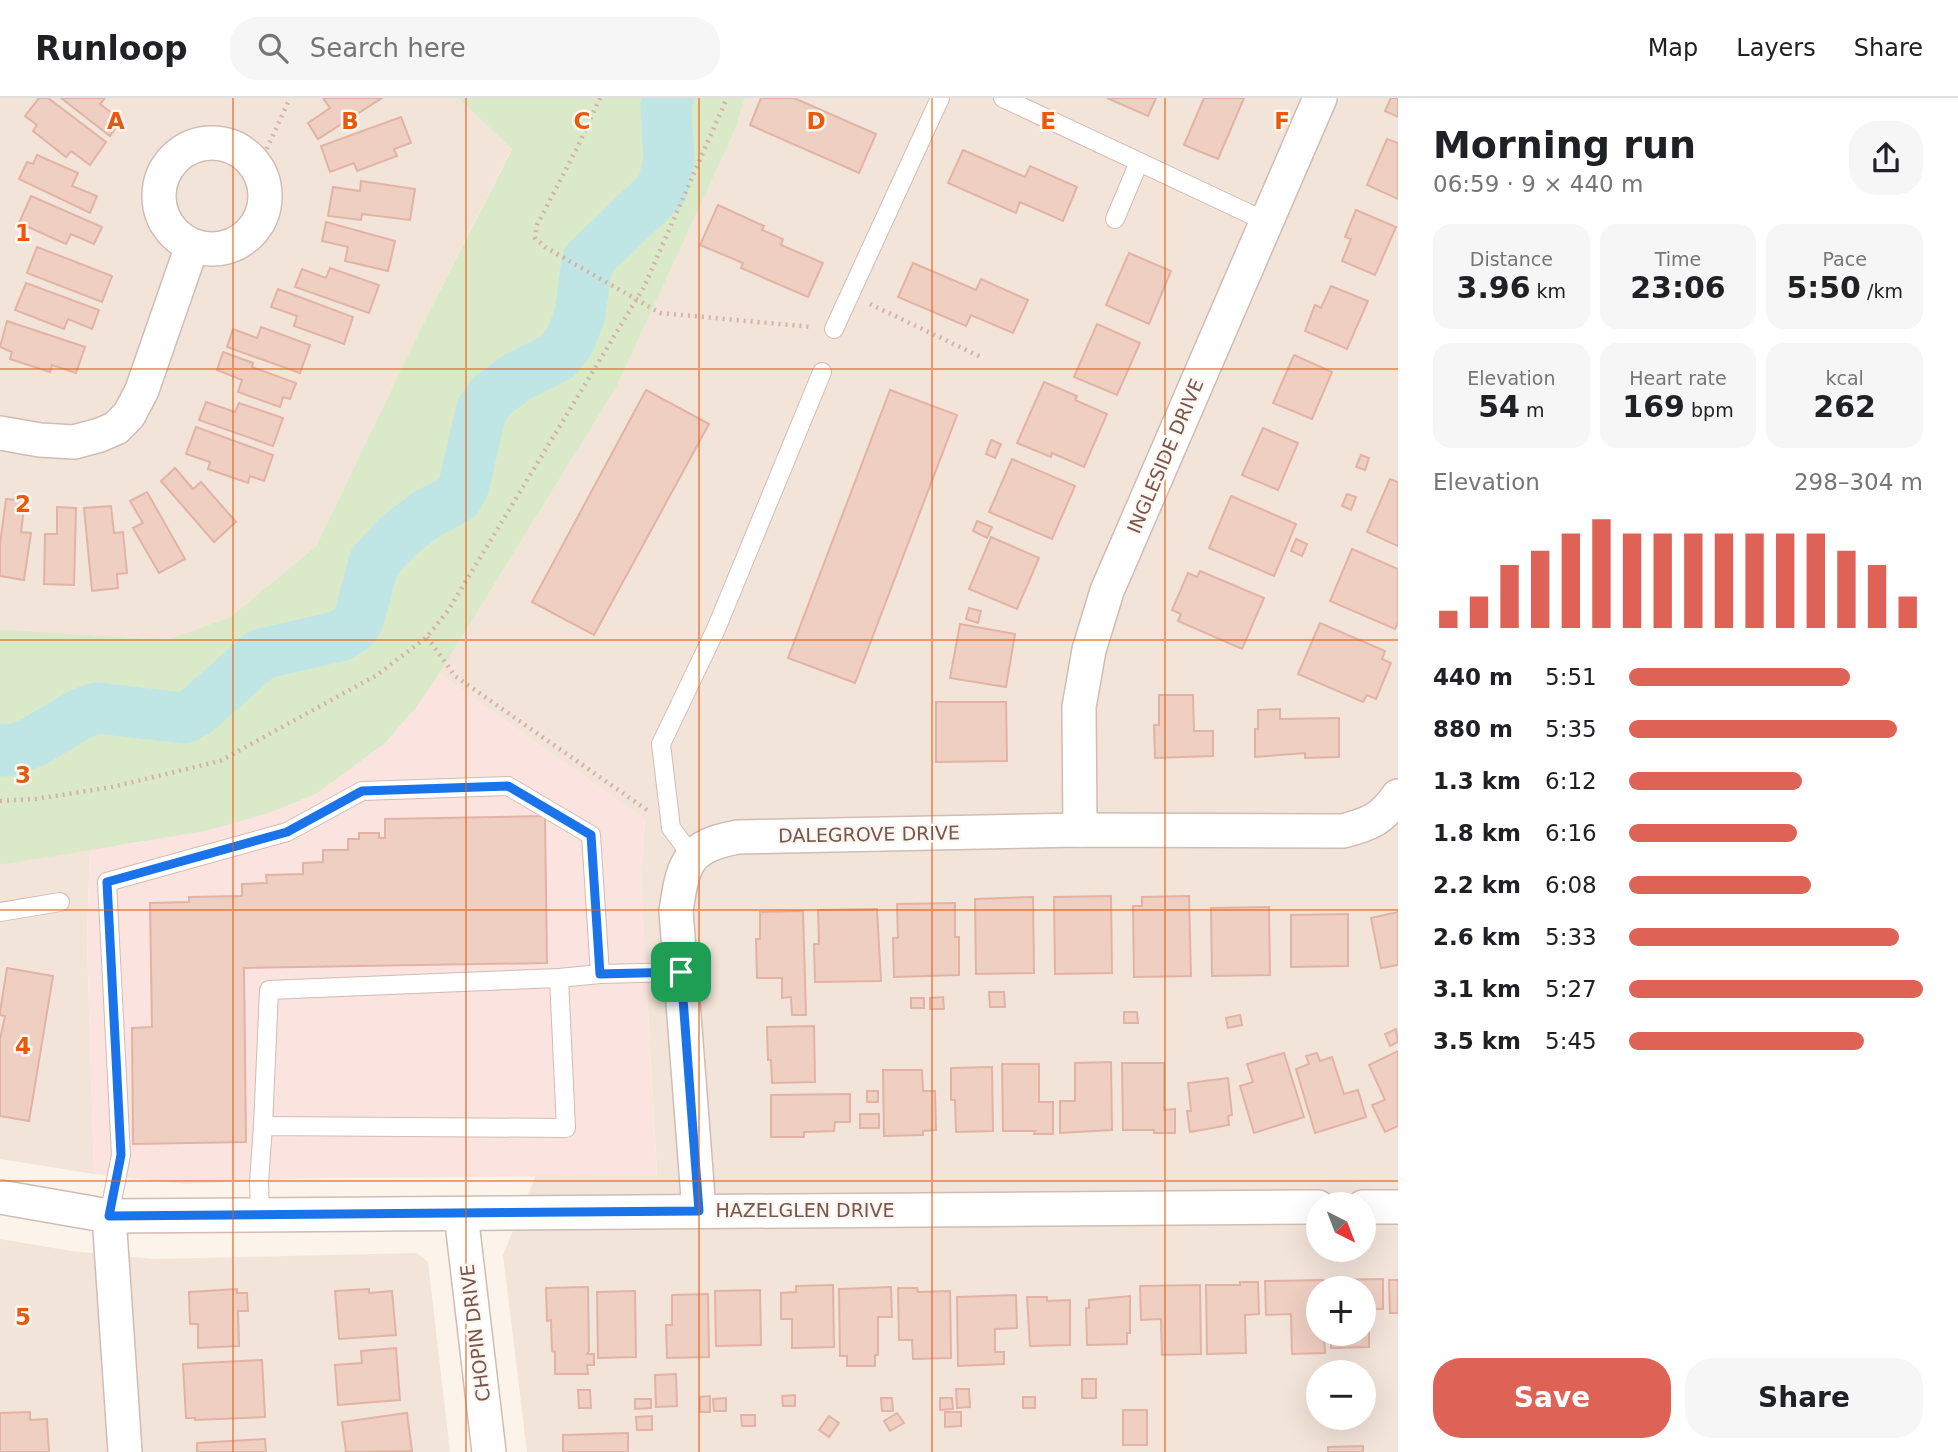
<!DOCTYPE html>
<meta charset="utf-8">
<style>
body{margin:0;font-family:"DejaVu Sans",sans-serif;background:#f6f6f6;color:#202124;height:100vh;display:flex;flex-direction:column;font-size:26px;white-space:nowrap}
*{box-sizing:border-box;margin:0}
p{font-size:23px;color:#757577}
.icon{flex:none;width:38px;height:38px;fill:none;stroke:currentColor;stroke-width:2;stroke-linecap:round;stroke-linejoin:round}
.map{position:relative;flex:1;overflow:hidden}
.details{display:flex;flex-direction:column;background:#fff;width:560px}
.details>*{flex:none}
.needle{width:46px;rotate:138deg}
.controls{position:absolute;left:1306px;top:1094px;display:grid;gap:14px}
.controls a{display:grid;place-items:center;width:70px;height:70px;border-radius:50%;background:#fff;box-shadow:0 7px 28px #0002;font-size:35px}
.pin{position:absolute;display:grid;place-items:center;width:60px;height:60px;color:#fff;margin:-30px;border-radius:14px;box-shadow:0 4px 10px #0006}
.round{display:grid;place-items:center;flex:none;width:74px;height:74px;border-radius:28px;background:#f6f6f6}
.head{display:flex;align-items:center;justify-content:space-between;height:119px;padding:0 35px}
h1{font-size:38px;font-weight:600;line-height:52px}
.figures{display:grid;grid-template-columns:repeat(3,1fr);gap:10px;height:119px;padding:7px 35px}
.figures div{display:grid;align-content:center;border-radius:18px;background:#f6f6f6;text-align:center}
.figures b{font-size:30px;font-weight:600}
.figures small{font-size:19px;font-weight:400}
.figures p{font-size:19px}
.chart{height:196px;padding:14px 35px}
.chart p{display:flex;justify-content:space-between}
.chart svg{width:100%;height:126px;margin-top:7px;stroke:#df6256;stroke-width:6}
.primary-button{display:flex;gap:14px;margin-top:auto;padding:14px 35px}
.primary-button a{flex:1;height:80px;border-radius:28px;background:#df6256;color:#fff;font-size:28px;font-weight:600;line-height:80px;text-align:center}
.primary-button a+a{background:#f6f6f6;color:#202124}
ul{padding:0 35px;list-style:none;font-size:23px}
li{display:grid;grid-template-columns:112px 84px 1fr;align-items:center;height:52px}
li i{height:18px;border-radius:9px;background:#df6256}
header{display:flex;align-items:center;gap:42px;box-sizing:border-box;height:98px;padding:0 35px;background:#fff;border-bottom:2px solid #e0e0e0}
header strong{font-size:33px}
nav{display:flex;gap:38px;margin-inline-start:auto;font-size:24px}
.search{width:490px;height:63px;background:#f6f6f6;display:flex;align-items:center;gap:18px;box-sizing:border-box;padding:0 24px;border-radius:28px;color:#757577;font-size:26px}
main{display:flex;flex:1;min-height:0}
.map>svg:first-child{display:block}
</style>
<header>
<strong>Runloop</strong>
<div class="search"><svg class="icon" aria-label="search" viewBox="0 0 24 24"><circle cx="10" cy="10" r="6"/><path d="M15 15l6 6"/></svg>Search here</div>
<nav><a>Map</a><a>Layers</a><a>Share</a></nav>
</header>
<main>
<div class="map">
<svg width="1398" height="1354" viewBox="0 0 1398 1354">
<rect width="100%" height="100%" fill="#fcf3ea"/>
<!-- residential -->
<g fill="#f3e4d9" fill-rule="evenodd">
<polygon points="0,0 458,0 512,50 419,234 316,448 230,519 166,542 0,531"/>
<path d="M745 0H1398V1354H527L503 1157 536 1077H657L641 782 645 721 439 576 617 288 735 32ZM1318 1106H1363V1152H1318ZM1318 1190H1363V1236H1318ZM1318 1274H1363V1320H1318Z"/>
<polygon points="90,751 87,842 94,1076 0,1061 0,767"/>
<polygon points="0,1141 71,1153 153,1161 417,1155 428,1164 450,1354 0,1354"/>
</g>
<!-- commercial -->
<polygon fill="#fbe4df" points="439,576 645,721 641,782 657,1078 307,1080 186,1086 94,1076 87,842 90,751 143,744 417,608"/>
<!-- green -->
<polygon fill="#daeac9" points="458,0 745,0 735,32 617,288 439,576 417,608 385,645 316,696 266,716 205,733 0,767 0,531 166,542 230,519 316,448 419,234 512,51"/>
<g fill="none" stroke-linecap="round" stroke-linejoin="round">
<!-- river -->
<polyline stroke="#bfe5e5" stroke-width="51" points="0,651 5,653 19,650 35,643 82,615 97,610 184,620 197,613 261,556 340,538 353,530 359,520 374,464 398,438 427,416 457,400 464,387 481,313 491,298 517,279 557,259 569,244 580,217 587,163 662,91 669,63 666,7 668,0"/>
</g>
<!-- building -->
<g fill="#f0cfc3" stroke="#e2b3a4" stroke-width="2">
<polygon points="39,0 48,0 106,44 90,67 71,53 66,59 33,33 37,27 25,18"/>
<polygon points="61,0 105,0 100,6 121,22 110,38"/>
<polygon points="323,0 382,0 318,41 308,25 330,10"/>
<polygon points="761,0 794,0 876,36 859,75 750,27"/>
<polygon points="1107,0 1156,0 1148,18"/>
<polygon points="1204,0 1244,0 1218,61 1184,47"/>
<polygon points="1391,0 1398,0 1398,19 1385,13"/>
<polygon points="401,19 411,45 394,51 397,58 357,73 354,65 330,74 321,48"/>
<polygon points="1387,41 1398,45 1398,101 1367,87"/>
<polygon points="963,52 1025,79 1030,68 1077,89 1063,123 1020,104 1016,115 948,85"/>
<polygon points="37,57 78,75 72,88 97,98 90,115 19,81 27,64 33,66"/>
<polygon points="361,83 415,91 410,122 362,116 361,122 328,118 333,89 360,93"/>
<polygon points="31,98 102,129 94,146 71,136 66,146 19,125"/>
<polygon points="718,107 764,128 762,132 783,141 781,147 823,165 808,199 741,170 743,165 700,147"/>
<polygon points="1356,112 1396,129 1375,177 1342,163 1351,141 1345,139"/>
<polygon points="326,124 395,143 388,173 345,163 348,149 322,143"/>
<polygon points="37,149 112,178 102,204 27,175"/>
<polygon points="1129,155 1171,173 1149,226 1106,207"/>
<polygon points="913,165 976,192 981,181 1028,202 1013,235 971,217 966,228 898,199"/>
<polygon points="330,170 379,187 369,215 295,189 302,171 326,180"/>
<polygon points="26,185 99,212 92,231 68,221 64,231 15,212"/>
<polygon points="1331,188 1368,203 1347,251 1305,233 1315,207 1321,210"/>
<polygon points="278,191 353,219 344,246 294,228 297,218 271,209"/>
<polygon points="7,223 85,249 76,275 52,267 50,274 10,261 12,254 0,249"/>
<polygon points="1097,226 1140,245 1117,297 1074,279"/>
<polygon points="261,229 310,247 300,275 227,249 233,231 257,240"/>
<polygon points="223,254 253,265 252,269 296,285 290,301 283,299 280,309 238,294 242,282 217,272"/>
<polygon points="1294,257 1332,274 1312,321 1273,305"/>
<polygon points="1044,284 1077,298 1075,302 1107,316 1084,369 1052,355 1051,359 1017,345"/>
<polygon points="646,292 709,326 594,537 532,504"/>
<polygon points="890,292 957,317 855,585 788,560"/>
<polygon points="206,304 235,314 239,305 283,320 273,348 199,322"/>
<polygon points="196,329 273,357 264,383 250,378 248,385 208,371 210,364 186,356"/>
<polygon points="1263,330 1298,345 1278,392 1242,377"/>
<polygon points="991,342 1001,346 995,360 986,356"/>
<polygon points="1361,357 1369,360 1365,372 1356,369"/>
<polygon points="1012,361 1075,388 1052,441 989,414"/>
<polygon points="175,370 193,391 201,384 236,424 214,444 161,383"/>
<polygon points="1390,381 1398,384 1398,448 1367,434"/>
<polygon points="147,394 185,461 159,475 133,430 143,425 130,403"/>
<polygon points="1347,396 1356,399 1351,412 1342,408"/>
<polygon points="1231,398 1296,426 1274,478 1209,450"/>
<polygon points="6,401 25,403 21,434 31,435 24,482 0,478 0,446"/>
<polygon points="111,408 114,435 123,434 127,475 117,476 118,490 92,493 84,410"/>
<polygon points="57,409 76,410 74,487 44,486 45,436 57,436"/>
<polygon points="977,423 992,429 987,440 973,433"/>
<polygon points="991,439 1039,460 1017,511 969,491"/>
<polygon points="1296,441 1307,446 1302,458 1291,453"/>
<polygon points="1352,451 1398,471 1398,524 1395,531 1330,503"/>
<polygon points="1200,473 1264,500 1242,551 1178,523 1181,516 1172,512 1188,475 1197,479"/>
<polygon points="969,510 981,513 978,525 966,521"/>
<polygon points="1320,525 1385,553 1382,561 1391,565 1376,601 1367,597 1363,604 1298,576"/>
<polygon points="960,526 1015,536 1006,589 950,580"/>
<polygon points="1159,597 1193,597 1194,633 1213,633 1213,658 1155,660 1154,627 1159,627"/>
<polygon points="936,604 1006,604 1007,663 936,664"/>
<polygon points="1280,611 1280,621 1339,620 1339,659 1305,660 1305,655 1255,659 1255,631 1258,631 1258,612"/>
<polygon points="545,718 547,865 244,870 246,1044 133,1046 132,930 152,929 150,805 189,804 189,799 242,798 242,786 267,785 266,777 303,776 303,765 323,764 323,752 348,752 348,741 359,741 359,735 379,735 379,740 385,740 385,721"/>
<polygon points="1111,798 1112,875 1055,876 1054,799"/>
<polygon points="1189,798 1191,878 1134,879 1133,808 1142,808 1142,799"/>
<polygon points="1033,799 1034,875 976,876 975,801"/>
<polygon points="955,805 955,839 959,839 959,877 894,879 893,840 898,840 897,806"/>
<polygon points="1269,809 1270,877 1212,878 1211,810"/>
<polygon points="877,811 881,883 815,884 814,846 819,846 818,812"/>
<polygon points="803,813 806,917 792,917 791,899 782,900 782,880 757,880 756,841 760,841 760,814"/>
<polygon points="1398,814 1398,867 1381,870 1371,820"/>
<polygon points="1348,816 1348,868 1291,869 1291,817"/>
<polygon points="7,870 53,878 29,1023 0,1018 0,941 5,918 0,917 0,914"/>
<polygon points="989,894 1004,894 1005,909 990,909"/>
<polygon points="943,899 944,911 930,911 930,900"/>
<rect x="911" y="900" width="13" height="10"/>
<polygon points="1124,914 1137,914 1138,925 1124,925"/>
<polygon points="1240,917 1242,927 1228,930 1226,920"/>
<polygon points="814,928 815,984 772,985 771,962 768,962 767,929"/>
<polygon points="1396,931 1398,944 1390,948 1385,936"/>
<polygon points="1398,953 1398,1028 1385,1034 1372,1007 1385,1002 1369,967"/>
<polygon points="1284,955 1304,1019 1254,1035 1240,988 1253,984 1247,966"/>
<polygon points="1317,955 1320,963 1332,959 1344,996 1358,992 1366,1019 1315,1035 1296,971 1309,966 1306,958"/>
<polygon points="1111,964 1112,1032 1060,1035 1060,1003 1075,1003 1075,965"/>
<polygon points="1122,965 1164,965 1164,1012 1175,1011 1175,1035 1154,1035 1154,1032 1123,1032"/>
<polygon points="1002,966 1039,966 1039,1004 1053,1004 1053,1036 1034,1036 1035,1033 1003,1033"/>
<polygon points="992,969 993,1033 956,1034 955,1002 951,1002 951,970"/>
<polygon points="883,972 922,972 923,993 935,993 936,1032 923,1033 923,1037 884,1038"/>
<polygon points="1228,980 1232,1017 1228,1018 1229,1027 1190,1034 1187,1013 1191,1013 1188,985"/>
<rect x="867" y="993" width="11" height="11"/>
<polygon points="850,996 850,1024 835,1024 834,1033 804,1034 804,1039 771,1039 771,997"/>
<rect x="860" y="1016" width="19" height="14"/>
<polygon points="1383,1181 1383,1211 1369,1211 1369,1249 1331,1250 1331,1236 1363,1236 1363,1190 1330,1190 1330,1182"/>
<polygon points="1323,1182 1324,1190 1318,1190 1318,1236 1324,1236 1325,1255 1292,1256 1291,1216 1266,1217 1265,1183"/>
<polygon points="1389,1182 1398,1182 1398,1215 1390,1215"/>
<polygon points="1240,1184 1258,1184 1259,1216 1245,1217 1246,1255 1207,1256 1206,1187 1240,1187"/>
<polygon points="833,1187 834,1249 792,1250 792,1221 781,1221 781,1195 796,1194 796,1188"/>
<polygon points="1200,1187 1201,1256 1162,1257 1161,1221 1141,1222 1140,1188"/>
<polygon points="588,1189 589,1253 587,1256 594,1256 594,1267 587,1267 588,1276 555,1276 555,1254 552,1253 551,1222 547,1223 546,1190"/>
<polygon points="891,1189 892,1219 878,1219 878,1257 875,1257 875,1268 847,1268 847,1258 840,1258 839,1191"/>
<polygon points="898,1190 917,1190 918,1194 950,1193 951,1260 913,1261 912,1242 899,1242"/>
<polygon points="237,1191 237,1195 247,1195 248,1213 238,1213 239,1248 198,1250 198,1226 190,1226 189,1194"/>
<polygon points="369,1191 369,1195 392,1193 396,1237 339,1241 335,1193"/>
<polygon points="760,1192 761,1247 716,1248 715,1193"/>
<polygon points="635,1193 636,1259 598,1260 597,1194"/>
<polygon points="708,1196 709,1259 667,1260 666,1227 672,1227 672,1197"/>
<polygon points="1016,1197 1017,1230 995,1231 995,1254 1004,1254 1004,1266 958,1268 957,1199"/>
<polygon points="1130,1198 1130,1235 1127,1235 1127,1246 1087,1247 1086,1210 1089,1210 1089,1202"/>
<polygon points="1027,1199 1047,1199 1047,1203 1070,1202 1070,1247 1030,1248"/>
<polygon points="396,1250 400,1302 338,1307 335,1267 362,1265 361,1253"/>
<polygon points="262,1262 265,1319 195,1322 195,1320 186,1320 183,1266"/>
<polygon points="676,1276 677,1308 656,1309 655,1277"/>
<rect x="1082" y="1281" width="14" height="19"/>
<polygon points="956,1291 969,1291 970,1309 957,1310"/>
<polygon points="578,1292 590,1292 591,1310 579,1310"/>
<polygon points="795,1297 795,1308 783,1308 782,1298"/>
<polygon points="710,1298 710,1314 700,1314 700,1299"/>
<rect x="1023" y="1299" width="12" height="11"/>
<polygon points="726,1300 726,1313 714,1313 713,1301"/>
<polygon points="881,1300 892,1300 893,1313 882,1313"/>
<polygon points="940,1300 952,1300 953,1311 940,1312"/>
<polygon points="635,1301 651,1301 651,1310 635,1311"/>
<rect x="1123" y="1312" width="24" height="35"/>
<polygon points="30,1314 30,1322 47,1321 49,1354 0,1354 0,1315"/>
<polygon points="945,1314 961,1314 961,1328 945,1329"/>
<polygon points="407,1315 412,1353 346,1354 342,1324"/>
<polygon points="897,1315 904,1325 890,1333 884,1323"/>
<polygon points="741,1317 755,1317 755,1328 742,1328"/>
<polygon points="652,1318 652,1332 637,1332 636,1319"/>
<polygon points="829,1318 839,1325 829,1339 819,1332"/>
<polygon points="628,1335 628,1354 563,1354 563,1337"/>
<polygon points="265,1341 266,1354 197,1354 197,1345"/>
<polygon points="1363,1348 1363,1354 1328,1354 1328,1349"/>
</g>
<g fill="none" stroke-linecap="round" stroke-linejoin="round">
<!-- lane casing -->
<g stroke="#d0bcb2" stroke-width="20">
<g id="lane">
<polyline points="1003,0 1267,124"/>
<polyline points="1115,121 1139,64"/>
<polyline points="834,231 940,0"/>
<polyline points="692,758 671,730 661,646 716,531 822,274"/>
<polyline points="0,814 60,804"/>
<polyline points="263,1028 269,892 559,880"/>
<polyline points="260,1117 259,1084 263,1028 566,1030 559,880 600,876"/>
<polyline points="109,1118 121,1057 107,784 287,734 362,693 508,688 591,737 600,876 681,874"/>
</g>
</g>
<!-- street casing -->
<g stroke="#d0bcb2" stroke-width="36">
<g id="street">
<circle cx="212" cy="98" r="53"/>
<polyline points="0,335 40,342 74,344 100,337 116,330 129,317 142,292 192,148"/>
<polyline points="1080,732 1079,609 1089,552 1107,493 1320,0"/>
<polyline points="0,1099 109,1118 1318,1109"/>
<polyline points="1363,1109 1398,1109"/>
<path d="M699 1113 676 813C683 765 687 748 738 739L1080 732 1343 733C1370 726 1382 721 1398 698"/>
<polyline points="461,1116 489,1354"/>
<polyline points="109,1118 125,1354"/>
</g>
</g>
<!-- path -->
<g stroke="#d6b2a6" stroke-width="4.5" stroke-dasharray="2 5" stroke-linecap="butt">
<polyline points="600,0 578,48 537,127 535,140 545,149 660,215 812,229"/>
<polyline points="258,70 290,0"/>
<polyline points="870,206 983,260"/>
<polyline points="427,539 455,578 647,712"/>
<polyline points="0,703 36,701 112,689 220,663 377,577 427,539 449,511 644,189 727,0"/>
</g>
<!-- lane -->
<use href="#lane" stroke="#fff" stroke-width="18"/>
<!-- street -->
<use href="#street" stroke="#fff" stroke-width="33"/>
</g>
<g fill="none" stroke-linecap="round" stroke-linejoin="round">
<!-- route casing -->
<g stroke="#fff" stroke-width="14">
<polygon id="route" points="508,688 591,737 600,876 681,874 699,1113 109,1118 121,1057 107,784 287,734 362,693"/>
</g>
<!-- route -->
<use href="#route" stroke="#1a73e8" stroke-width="9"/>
</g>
<!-- grid -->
<path fill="none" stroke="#e8590c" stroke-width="2" stroke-opacity="0.55" d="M233 0V1354M466 0V1354M699 0V1354M932 0V1354M1165 0V1354M0 271H1398M0 542H1398M0 812H1398M0 1083H1398"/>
<g text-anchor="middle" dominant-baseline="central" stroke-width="5" stroke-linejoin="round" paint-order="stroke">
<!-- street labels -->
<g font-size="19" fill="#76574e" stroke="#fef7f1">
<text transform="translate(1165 358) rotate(-67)">INGLESIDE DRIVE</text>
<text transform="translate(869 736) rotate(-1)">DALEGROVE DRIVE</text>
<text x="805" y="1112">HAZELGLEN DRIVE</text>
<text transform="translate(475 1235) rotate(-97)">CHOPIN DRIVE</text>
</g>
</g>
<g font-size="23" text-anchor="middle" font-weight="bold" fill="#e8590c" stroke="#fef7f1" stroke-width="5" stroke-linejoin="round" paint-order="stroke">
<text x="116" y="31">A</text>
<text x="350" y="31">B</text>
<text x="582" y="31">C</text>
<text x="816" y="31">D</text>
<text x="1048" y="31">E</text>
<text x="1282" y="31">F</text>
<text x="23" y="143">1</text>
<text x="23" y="414">2</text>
<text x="23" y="685">3</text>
<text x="23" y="956">4</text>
<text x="23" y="1227">5</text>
</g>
</svg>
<div class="controls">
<a><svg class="needle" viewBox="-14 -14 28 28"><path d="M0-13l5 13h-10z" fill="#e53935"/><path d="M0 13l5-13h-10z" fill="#757577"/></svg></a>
<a>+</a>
<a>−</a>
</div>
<div class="pin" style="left:681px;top:874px;background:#1e9e55"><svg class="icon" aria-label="arrive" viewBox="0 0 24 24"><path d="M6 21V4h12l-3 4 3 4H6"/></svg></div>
</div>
<section class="details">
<div class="head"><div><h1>Morning run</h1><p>06:59 · 9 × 440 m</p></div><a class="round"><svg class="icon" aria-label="share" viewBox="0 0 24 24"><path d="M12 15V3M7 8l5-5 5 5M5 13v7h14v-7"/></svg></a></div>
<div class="figures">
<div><p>Distance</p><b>3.96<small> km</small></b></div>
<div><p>Time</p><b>23:06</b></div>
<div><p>Pace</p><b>5:50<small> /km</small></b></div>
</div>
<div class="figures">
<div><p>Elevation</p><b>54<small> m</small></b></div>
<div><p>Heart rate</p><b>169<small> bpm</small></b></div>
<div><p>kcal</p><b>262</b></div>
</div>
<div class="chart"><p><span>Elevation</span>298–304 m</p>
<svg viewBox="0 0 160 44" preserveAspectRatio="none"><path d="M5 44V38M15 44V33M25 44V22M35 44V17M45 44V11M55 44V6M65 44V11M75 44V11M85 44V11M95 44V11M105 44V11M115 44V11M125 44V11M135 44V17M145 44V22M155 44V33"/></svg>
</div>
<ul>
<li><b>440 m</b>5:51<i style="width:75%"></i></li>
<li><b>880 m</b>5:35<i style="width:91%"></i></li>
<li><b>1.3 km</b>6:12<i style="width:59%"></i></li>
<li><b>1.8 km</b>6:16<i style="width:57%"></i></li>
<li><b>2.2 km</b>6:08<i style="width:62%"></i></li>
<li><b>2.6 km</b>5:33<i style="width:92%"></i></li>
<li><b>3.1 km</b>5:27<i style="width:100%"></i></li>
<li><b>3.5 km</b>5:45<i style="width:80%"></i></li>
</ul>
<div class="primary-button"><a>Save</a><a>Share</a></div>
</section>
</main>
